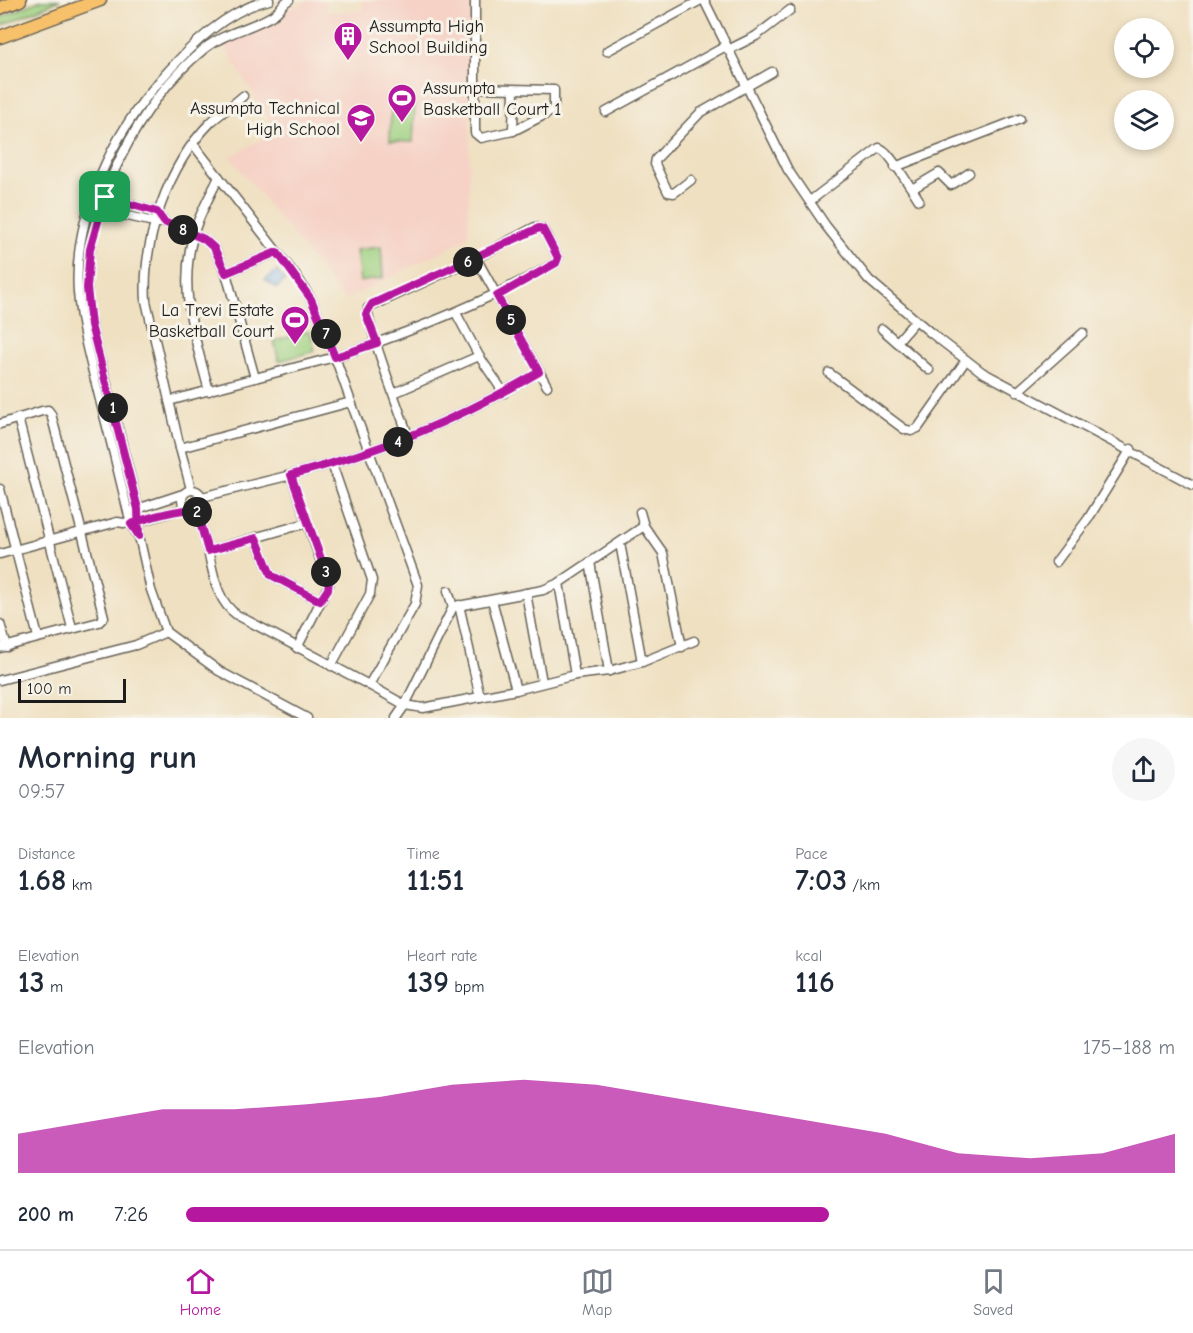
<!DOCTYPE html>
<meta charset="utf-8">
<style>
body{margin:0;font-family:"Comic Neue",sans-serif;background:#f6f6f7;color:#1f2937;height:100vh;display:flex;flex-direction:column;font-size:22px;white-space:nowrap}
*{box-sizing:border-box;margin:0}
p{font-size:20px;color:#747a83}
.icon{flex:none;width:33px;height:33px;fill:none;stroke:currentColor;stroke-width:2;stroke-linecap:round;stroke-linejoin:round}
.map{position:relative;height:718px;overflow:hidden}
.side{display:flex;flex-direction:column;background:#fff;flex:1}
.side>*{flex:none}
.buttons{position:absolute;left:1114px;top:18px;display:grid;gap:12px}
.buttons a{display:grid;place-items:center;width:60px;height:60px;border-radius:50%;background:#fff;box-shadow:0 3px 9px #0003;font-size:30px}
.scale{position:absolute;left:18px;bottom:15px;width:108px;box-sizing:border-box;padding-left:6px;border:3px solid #1c1c1c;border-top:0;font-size:16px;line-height:21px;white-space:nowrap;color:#1c1c1c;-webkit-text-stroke:4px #f7f3e8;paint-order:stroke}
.pin{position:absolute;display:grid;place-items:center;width:51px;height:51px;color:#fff;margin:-26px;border-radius:12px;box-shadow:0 3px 9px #0006}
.km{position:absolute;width:30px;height:30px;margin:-15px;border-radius:50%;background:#222;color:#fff;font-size:16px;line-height:30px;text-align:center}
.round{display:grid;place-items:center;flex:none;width:63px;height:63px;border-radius:32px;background:#f6f6f7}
.summary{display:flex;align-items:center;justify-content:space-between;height:102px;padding:0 18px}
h1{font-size:33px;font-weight:600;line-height:45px}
.stats{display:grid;grid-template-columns:repeat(3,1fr);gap:9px;height:102px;padding:6px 18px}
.stats div{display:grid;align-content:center}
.stats b{font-size:30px;font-weight:600}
.stats small{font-size:16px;font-weight:400}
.stats p{font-size:16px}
.chart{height:168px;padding:12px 18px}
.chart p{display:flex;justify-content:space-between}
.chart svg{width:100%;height:108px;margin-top:6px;fill:#b5179e;opacity:.7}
ul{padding:0 18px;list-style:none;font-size:20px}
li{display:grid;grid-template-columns:96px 72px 1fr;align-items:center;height:45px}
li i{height:15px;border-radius:8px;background:#b5179e}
.tabs{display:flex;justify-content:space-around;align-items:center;height:84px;border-top:2px solid #e0e1e3;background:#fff;font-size:16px;color:#747a83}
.tabs a{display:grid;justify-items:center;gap:3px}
.tabs .current{color:#b5179e}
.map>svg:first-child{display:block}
</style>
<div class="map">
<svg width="1193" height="718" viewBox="0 0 1193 718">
<rect width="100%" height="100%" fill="#f7f3e8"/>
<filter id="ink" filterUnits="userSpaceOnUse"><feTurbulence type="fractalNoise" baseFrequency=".0167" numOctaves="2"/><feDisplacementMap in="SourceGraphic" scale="12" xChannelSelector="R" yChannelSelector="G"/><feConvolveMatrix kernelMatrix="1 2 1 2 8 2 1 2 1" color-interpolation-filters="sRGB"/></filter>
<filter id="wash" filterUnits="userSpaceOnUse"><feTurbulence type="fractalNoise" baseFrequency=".008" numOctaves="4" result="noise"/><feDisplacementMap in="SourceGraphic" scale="24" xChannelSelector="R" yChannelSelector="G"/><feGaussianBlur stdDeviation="1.35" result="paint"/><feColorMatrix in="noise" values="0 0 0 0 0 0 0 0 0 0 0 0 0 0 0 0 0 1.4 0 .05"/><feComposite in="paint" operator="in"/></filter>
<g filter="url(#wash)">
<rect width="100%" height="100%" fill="#efe0c1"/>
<!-- built -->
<polygon fill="#f6d1c5" points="307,0 326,0 326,12 362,11 363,0 472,0 468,238 345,300 230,157 276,131 222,43"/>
<!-- green -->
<g fill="#9dd080" stroke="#5c764e" stroke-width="1.5">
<polygon points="41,0 60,0 0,26 0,18"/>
<polygon points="391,104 415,105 413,142 390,141"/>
<polygon points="381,247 383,278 360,282 356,250"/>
<polygon points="310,331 315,351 279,361 274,341"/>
</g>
<!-- water -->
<polygon fill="#72ace3" stroke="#476480" stroke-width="1.5" points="277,271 285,280 277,288 265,280"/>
</g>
<g filter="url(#ink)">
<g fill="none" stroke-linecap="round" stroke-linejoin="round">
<!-- minor casing -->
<g stroke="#666156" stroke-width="11">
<g id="minor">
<path d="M289 0C282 3 280 11 273 15 253 28 225 32 204 49 139 102 87 203 87 288 87 319 98 351 106 381 117 424 128 466 138 509L139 536 151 590 166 632 219 671 307 718"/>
<polyline points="704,0 788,170 826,226 869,280 931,333 982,372 1193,485"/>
<polyline points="728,50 756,36 790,10"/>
<polyline points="607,51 701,0"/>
<polyline points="475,88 554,90 554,106 552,111 513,131 481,138 475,133 475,0"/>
<polyline points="606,112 726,46"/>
<polyline points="513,131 514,90"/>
<path d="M193 144 299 280 311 299 335 357C412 332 485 302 556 263L558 258 543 229 535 227 476 258 368 308C365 320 402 418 409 438"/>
<polyline points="895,167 1020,119"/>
<polyline points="691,180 674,193 668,192 655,164 656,159 700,113 772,72"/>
<polyline points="912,189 919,200"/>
<polyline points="102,196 157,212 164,222 204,239 214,248 226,273 255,378 335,357 351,402 180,448 191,489"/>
<path d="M810 201 879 148C889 150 904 179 912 189L939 173 951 185 969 173"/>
<polyline points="97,209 158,223"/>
<polyline points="476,258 547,386"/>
<polyline points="226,273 277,252"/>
<polyline points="456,313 479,356 504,393"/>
<polyline points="882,329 929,370"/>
<polyline points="897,342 915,321"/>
<polyline points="829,373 904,429 911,431 918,428 966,360"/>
<path d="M209 391C195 337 178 292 193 236 198 216 210 196 219 177"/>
<polyline points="1017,392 1083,333"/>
<polyline points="394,393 479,356"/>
<polyline points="169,401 255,378"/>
<polyline points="18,418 72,628"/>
<polyline points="0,424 42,411 48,410 51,414 104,617 99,622 0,648"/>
<path d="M180 448 146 301C142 240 168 165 211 122 221 113 233 105 243 96"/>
<polyline points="0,489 38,637"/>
<circle cx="192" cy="500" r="10"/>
<polyline points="202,497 291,475"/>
<polyline points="196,509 208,551"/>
<polyline points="134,510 183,494"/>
<polyline points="640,512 644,526 663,553 682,647"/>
<path d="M307 523 208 551C214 575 216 600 237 615L369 685 415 604 418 585 351 402"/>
<path d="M138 536 131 524C121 484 112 444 101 404 92 367 81 331 78 292 73 215 113 133 163 77 191 45 227 10 269 0"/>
<polyline points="256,539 271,575 320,601"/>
<polyline points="620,543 642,662"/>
<polyline points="0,554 117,522 131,524 186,508"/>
<polyline points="590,562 609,671"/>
<polyline points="1056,562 1088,519 1131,449"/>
<polyline points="559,583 575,675"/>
<polyline points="448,591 453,607"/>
<polyline points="526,593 542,682"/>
<polyline points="492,600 516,690"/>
<polyline points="459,605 480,697"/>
<polyline points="0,624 7,647"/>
<path d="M297 648 329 585 291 475C381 451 458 420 539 372"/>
<polyline points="331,666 370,594 372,580 332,464"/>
<polyline points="0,680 136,645 166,632"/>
<polyline points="369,685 405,705 423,708 516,690 575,675 609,671 642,662 694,641"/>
<polyline points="396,718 405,705 453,607 543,590 559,583 644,526"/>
</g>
</g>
<!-- highway casing -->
<g stroke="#666156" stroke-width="15">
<g id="highway">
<polyline points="0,8 20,0"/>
<polyline points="0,37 100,0"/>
</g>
</g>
<!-- minor -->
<use href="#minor" stroke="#fff" stroke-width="8"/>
<!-- highway -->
<use href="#highway" stroke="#f7c06b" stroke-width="12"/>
</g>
</g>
<g fill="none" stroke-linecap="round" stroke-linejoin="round" filter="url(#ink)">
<!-- route casing -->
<g stroke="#fff" stroke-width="12">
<path id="route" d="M105 197 90 249 87 288 91 325 138 509 139 536 131 524C153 516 173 510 196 509L208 551 256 538 271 575 320 601 328 589 329 581 291 475C381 451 458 420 539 372L497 296 556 263 558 258 543 229 539 228 372 304 366 314 377 343 335 357 311 299 277 252 226 273 214 248 204 239 164 222 157 212 105 197"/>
</g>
<!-- route -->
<use href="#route" stroke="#b5179e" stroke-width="8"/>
</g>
<!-- icons -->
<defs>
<g id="building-pin" transform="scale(1.5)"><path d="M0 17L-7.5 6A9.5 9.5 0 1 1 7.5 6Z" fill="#b5179e" stroke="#f7f3e8"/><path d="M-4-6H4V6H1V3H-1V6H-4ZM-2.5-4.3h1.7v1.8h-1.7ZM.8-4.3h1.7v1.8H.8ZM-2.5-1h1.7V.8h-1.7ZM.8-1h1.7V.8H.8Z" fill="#fff"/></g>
<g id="stadium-pin" transform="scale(1.5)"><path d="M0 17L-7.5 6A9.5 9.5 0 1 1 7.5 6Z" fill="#b5179e" stroke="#f7f3e8"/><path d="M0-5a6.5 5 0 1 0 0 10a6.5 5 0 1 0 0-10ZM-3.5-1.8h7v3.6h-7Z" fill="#fff"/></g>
<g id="school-pin" transform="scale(1.5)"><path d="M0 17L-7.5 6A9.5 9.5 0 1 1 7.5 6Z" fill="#b5179e" stroke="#f7f3e8"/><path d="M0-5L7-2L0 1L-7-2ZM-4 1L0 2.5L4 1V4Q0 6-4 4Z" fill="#fff"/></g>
</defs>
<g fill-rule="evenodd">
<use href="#building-pin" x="348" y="36"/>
<use href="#stadium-pin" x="402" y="98"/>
<use href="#school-pin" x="361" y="118"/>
<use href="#stadium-pin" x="295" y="320"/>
</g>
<g text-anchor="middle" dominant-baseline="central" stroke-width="6" stroke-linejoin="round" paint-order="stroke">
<!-- poi labels -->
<g font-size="18" fill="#1c1c1c" stroke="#f7f3e8" text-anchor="start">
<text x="369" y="26">Assumpta High<tspan x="369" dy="21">School Building</tspan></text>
<text x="423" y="88">Assumpta<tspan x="423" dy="21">Basketball Court 1</tspan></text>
<text x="340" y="108" text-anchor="end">Assumpta Technical<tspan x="340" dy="21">High School</tspan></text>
<text x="274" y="310" text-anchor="end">La Trevi Estate<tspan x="274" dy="21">Basketball Court</tspan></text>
</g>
</g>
</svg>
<div class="buttons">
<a><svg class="icon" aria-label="locate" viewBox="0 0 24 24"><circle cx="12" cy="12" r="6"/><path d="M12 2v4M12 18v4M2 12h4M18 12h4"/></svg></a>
<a><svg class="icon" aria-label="layers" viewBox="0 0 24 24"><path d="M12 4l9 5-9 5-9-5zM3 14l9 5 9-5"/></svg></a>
</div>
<div class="scale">100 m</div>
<div class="pin" style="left:105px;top:197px;background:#1e9e55"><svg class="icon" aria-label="arrive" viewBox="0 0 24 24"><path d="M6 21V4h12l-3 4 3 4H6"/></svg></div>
<b class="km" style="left:113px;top:408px">1</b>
<b class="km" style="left:197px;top:512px">2</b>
<b class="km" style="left:326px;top:572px">3</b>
<b class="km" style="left:398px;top:442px">4</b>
<b class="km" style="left:511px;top:320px">5</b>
<b class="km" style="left:468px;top:262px">6</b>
<b class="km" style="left:326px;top:334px">7</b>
<b class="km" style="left:183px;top:230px">8</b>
</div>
<section class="side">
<div class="summary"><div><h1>Morning run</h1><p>09:57</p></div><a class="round"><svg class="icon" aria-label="share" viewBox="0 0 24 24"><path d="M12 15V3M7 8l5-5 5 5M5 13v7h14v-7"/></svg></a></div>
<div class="stats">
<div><p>Distance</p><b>1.68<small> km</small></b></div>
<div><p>Time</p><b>11:51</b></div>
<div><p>Pace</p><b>7:03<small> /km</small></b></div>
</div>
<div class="stats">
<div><p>Elevation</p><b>13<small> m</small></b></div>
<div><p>Heart rate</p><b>139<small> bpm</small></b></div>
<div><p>kcal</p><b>116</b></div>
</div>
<div class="chart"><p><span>Elevation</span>175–188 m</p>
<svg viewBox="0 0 160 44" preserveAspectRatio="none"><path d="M0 44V28L10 23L20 18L30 18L40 16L50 13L60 8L70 6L80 8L90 13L100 18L110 23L120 28L130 36L140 38L150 36L160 28V44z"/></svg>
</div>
<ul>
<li><b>200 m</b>7:26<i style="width:65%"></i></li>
</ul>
</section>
<nav class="tabs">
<a class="current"><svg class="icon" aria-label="home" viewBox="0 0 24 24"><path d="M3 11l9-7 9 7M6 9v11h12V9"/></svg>Home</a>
<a><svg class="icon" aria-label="map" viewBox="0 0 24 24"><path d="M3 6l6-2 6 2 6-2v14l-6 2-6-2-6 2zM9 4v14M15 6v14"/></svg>Map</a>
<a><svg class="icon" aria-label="saved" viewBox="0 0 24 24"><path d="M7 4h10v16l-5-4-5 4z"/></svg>Saved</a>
</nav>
